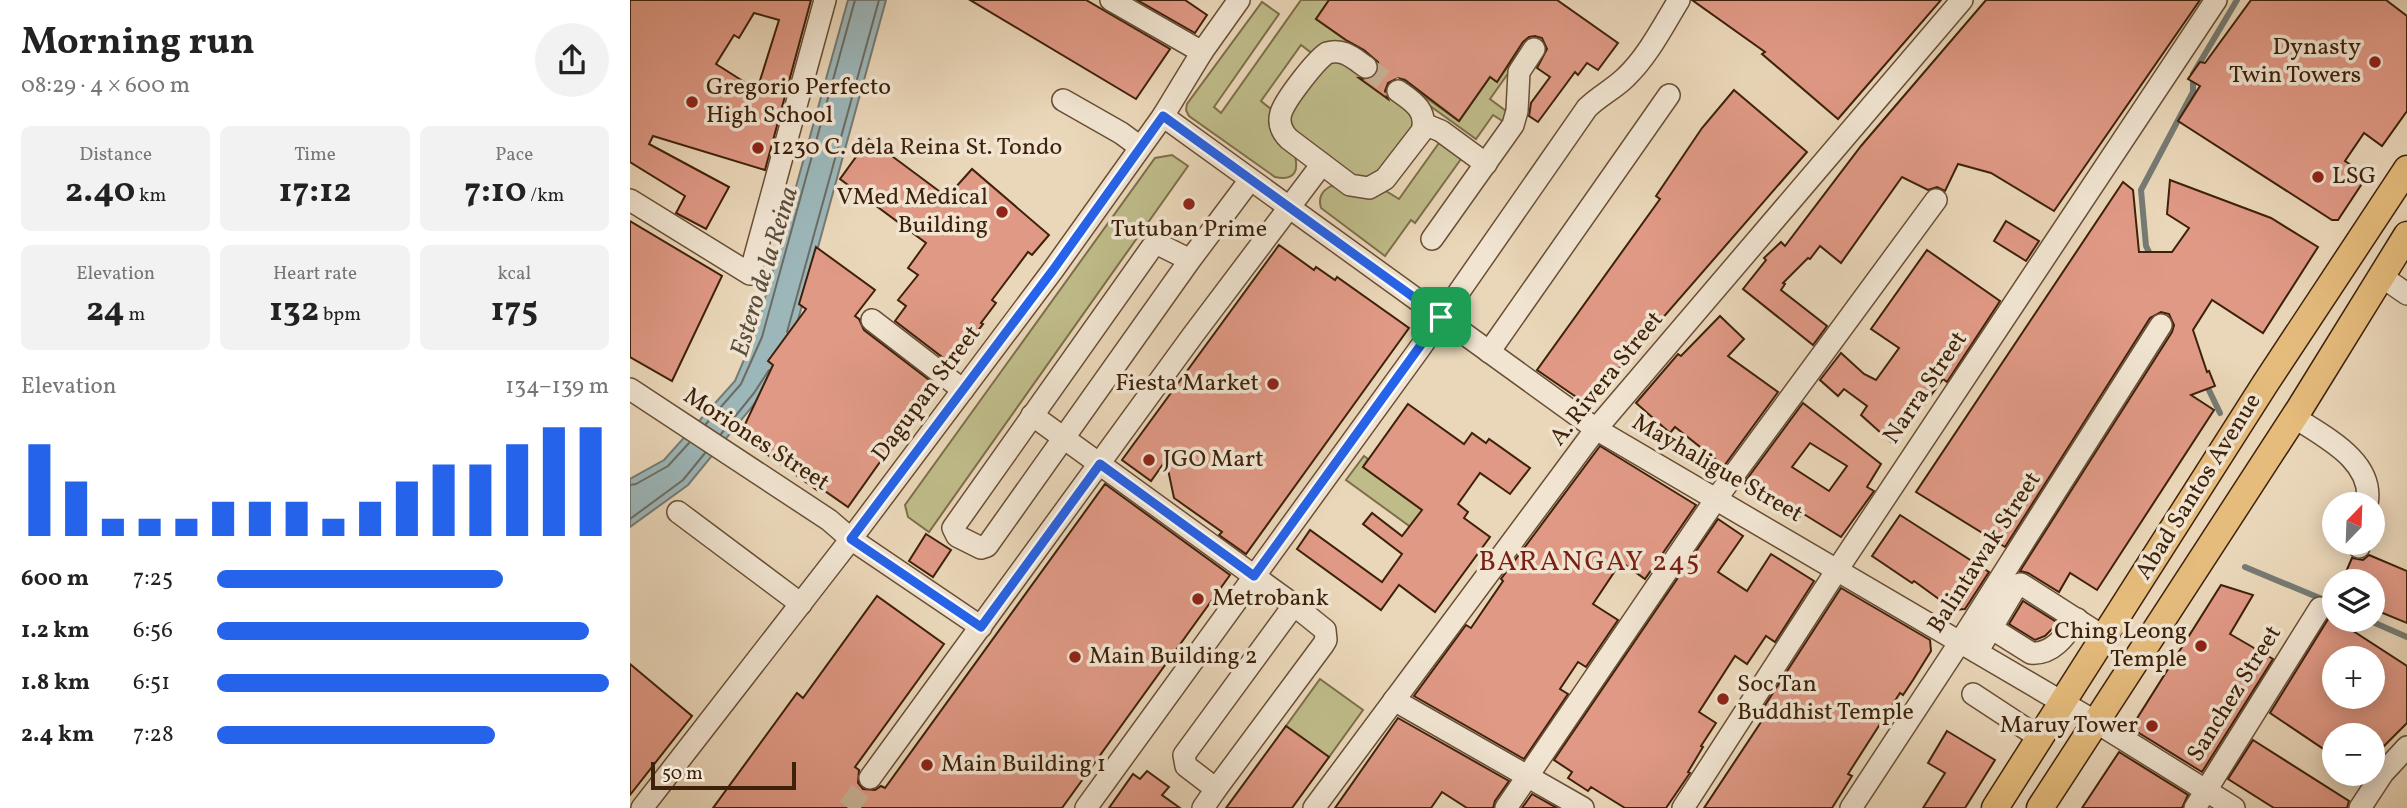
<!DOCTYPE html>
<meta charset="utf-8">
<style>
body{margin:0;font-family:Vollkorn,serif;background:#f2f2f2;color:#222;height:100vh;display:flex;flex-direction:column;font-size:26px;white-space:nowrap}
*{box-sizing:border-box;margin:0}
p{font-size:23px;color:#767676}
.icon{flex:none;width:38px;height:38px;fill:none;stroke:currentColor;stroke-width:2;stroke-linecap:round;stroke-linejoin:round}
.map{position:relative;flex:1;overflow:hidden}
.panel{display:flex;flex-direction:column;background:#fff;width:630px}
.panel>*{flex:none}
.needle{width:46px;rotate:23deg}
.controls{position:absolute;left:1692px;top:492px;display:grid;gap:14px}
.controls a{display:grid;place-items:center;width:63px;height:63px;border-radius:50%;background:#fff;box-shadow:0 4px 18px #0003;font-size:35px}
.scale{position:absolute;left:21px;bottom:18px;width:145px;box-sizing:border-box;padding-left:7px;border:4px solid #3e210a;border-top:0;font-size:19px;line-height:24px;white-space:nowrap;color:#3e210a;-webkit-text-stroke:5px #f1e5d2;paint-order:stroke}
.pin{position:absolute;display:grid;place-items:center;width:60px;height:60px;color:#fff;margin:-30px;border-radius:14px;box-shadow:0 4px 10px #0006}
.round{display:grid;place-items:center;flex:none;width:74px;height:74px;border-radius:37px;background:#f2f2f2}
.summary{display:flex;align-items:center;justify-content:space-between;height:119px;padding:0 21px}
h1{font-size:38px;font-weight:700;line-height:52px}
.figures{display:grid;grid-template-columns:repeat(3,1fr);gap:10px;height:119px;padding:7px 21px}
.figures div{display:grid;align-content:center;border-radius:10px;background:#f2f2f2;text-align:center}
.figures b{font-size:35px;font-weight:700}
.figures small{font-size:19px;font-weight:400}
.figures p{font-size:19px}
.chart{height:196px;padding:14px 21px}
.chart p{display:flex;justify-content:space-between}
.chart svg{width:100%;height:126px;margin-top:7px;stroke:#2563eb;stroke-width:6}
ul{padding:0 21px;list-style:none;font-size:23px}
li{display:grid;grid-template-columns:112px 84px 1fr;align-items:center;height:52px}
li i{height:18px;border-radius:9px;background:#2563eb}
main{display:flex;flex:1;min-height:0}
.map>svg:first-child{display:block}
</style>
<main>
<section class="panel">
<div class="summary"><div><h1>Morning run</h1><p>08:29 · 4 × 600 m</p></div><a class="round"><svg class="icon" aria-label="share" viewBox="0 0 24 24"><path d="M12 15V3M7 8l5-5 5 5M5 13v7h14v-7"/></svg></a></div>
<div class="figures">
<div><p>Distance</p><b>2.40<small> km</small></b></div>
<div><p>Time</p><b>17:12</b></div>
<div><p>Pace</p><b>7:10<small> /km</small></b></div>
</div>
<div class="figures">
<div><p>Elevation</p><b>24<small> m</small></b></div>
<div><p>Heart rate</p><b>132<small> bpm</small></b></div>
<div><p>kcal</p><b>175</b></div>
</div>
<div class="chart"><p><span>Elevation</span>134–139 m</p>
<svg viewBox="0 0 160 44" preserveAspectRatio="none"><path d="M5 44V12M15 44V25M25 44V38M35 44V38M45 44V38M55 44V32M65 44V32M75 44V32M85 44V38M95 44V32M105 44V25M115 44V19M125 44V19M135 44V12M145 44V6M155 44V6"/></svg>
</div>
<ul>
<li><b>600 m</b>7:25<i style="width:73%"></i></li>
<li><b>1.2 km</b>6:56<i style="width:95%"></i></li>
<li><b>1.8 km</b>6:51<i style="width:100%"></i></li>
<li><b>2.4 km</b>7:28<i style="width:71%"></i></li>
</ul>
</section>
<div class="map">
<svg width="1777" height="808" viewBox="0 0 1777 808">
<rect width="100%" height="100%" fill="#ead7b9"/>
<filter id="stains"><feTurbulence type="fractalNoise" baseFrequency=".00286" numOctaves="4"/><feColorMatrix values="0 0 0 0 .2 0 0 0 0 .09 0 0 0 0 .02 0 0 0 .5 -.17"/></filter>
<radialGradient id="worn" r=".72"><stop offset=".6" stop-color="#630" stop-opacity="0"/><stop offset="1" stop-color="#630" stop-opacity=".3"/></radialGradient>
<!-- green -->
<g fill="#bfbc8a" stroke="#7e6e4a" stroke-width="2">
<path d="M671 0H699L686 19 742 59C720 47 703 29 683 54L671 45 631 101C635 105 641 108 644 112 654 127 688 186 645 177L559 116 556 110 557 104 632 2 649 14 584 107 591 113Z"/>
<polygon points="891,49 894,51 860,99 880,114 874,122 863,115 846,139 771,85 774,82 829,121 860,77 867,81"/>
<polygon points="700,60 718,63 781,110 785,123 749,175 731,181 660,129 659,115 661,109"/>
<path d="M809 143 831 159 785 223 781 220 755 256 691 208C688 197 692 191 701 186L749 194 756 191 769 199Z"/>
<polygon points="542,155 558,166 299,532 278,517 275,505 525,158"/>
<polygon points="734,456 738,459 733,467 849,551 837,568 716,480"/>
<polygon points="690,679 733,710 699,757 656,726"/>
</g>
<!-- water -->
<polygon fill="#9cb7ba" stroke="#767b74" stroke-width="2" points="218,0 256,0 160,349 130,397 58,485 0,527 0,479 34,460 105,381 125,334"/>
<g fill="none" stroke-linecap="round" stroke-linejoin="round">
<!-- shore -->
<g stroke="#6d6c62" stroke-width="2">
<polyline points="157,332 249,0"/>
<polyline points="76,424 111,384 132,337 225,0"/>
<polyline points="91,434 124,393 139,370"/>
<polyline points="0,485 6,484 38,466 59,443"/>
<polyline points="0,519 53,480 75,453"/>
</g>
<!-- stream -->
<g stroke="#767b74" stroke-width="6">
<polyline points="1522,258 1516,246 1511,190 1563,92 1563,74 1607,0"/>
<polyline points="1576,384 1590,413"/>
<polyline points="1615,567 1704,604"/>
<polyline points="1738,620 1777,637"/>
</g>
</g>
<!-- building -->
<g fill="#e09985" stroke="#3e210a" stroke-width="2" fill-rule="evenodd">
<path d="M0 0H181L135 170 23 136 19 144 99 187 76 229 46 213 55 196 0 162ZM124 13 149 20 127 90 86 64 104 35 109 38Z"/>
<polygon points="340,0 456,0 540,49 506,99"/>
<polygon points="507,0 555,0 577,15 565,33"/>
<polygon points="699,0 927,0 988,43 968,70 957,63 948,75 945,72 908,122 899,116 901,103 920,77 907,68 917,49 912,38 905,36 899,37 893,42 867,82 860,77 829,121 775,80 768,78 758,83 755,91 758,99 729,78 742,79 749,69 748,62 734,50 716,40 686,19"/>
<polygon points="1062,0 1311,0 1208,119 1132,54 1135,52"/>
<polygon points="1356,0 1570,0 1424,211 1361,173 1328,164 1315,191 1307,187 1298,190 1272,177 1211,263 1190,246 1180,259 1178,258 1153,283 1155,284 1151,290 1197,326 1183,345 1113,289 1136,260 1134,258 1151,242 1155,246 1231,146"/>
<polygon points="1621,0 1756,0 1777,16 1777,111 1752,146 1734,133 1715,161 1737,176 1708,220 1702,220 1548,121 1570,86 1558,79 1570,62 1575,63"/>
<polygon points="1104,90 1177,152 964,397 952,401 907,370 1030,199 1026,196 1072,128"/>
<polygon points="239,139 317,197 342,169 419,235 402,255 398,252 362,300 366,303 351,323 353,324 334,349 332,348 320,363 265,321 276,306 268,300 288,275 278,268 296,243 210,179"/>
<polygon points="1540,180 1641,218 1688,247 1633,333 1582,300 1563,330 1577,372 1579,371 1585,386 1561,395 1584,410 1467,590 1440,573 1429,592 1398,573 1390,571 1542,332 1544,325 1539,314 1531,312 1520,318 1375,547 1286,492 1493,182 1503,190 1509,252 1542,252 1559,228 1537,214"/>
<polygon points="0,221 92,276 42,381 0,357"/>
<polygon points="1376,221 1409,241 1396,261 1364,241"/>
<polygon points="649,245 684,270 686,267 705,280 707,277 779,328 616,554 589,535 592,532 544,498 536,460 521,481 492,460"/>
<polygon points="186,247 245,290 225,316 229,319 234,330 307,386 298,398 296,397 218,507 189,487 187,490 110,435 143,365 138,361 176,309 169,304"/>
<polygon points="1297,250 1370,301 1317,382 1313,379 1291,409 1287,406 1261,442 1231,415 1237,406 1214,389 1208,396 1190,380 1211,353 1234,374 1246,380 1269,348 1241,329"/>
<polygon points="1090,316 1114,339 1098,356 1148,392 1094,466 1045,427 1040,433 1006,403 1048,354 1051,356"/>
<path d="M1173 403 1251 464 1237 487 1244 491 1211 537 1172 513 1168 519 1114 483ZM1180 443 1217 466 1199 491 1162 467Z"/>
<polygon points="778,404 834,444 842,433 856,443 859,439 900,468 880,494 850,473 828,504 838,512 834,518 860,537 805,612 769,585 751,610 667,549 680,530 752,582 772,554 733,524 742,513 772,536 792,510 733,467"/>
<polygon points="970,446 1066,505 1015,579 991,562 963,604 988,620 956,667 948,662 930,689 938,694 894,759 784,696 836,625 841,628 873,581 871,579"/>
<polygon points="475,484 600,575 432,808 83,808 167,693 173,698 247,596 314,644 225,767 229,770 228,783 233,789 245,790 251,786 255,788"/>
<polygon points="1270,515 1359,572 1335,609 1324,610 1284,581 1282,583 1242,556"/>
<polygon points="1088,519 1113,536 1088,572 1117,591 1141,554 1184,581 1145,642 1136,636 1117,664 1105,656 1069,712 1086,723 1071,746 1073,747 1058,772 1060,773 1036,808 995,808 961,787 958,791 938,778 942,772 924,760"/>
<polygon points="296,534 321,550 303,577 279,561"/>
<polygon points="1739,555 1777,571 1777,623 1743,609 1743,581 1712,581 1722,558 1733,560"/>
<polygon points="1591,585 1623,595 1600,634 1643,659 1572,772 1501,728"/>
<polygon points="1211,588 1300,640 1301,651 1283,680 1273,695 1270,693 1218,774 1222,776 1202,808 1074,808 1133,719 1128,716"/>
<polygon points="1393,601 1428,623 1415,636 1405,640 1379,624"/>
<path d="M1700 616 1777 666V723L1743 757V735H1704V756L1640 713ZM1704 658H1743V696H1704Z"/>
<polygon points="0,664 62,716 0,795"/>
<polygon points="768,718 879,781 865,801 863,808 837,808 812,792 801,808 705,808"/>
<polygon points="656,726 699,757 662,808 596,808"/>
<polygon points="1317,731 1365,760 1335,808 1293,808 1315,773 1298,763"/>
<polygon points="1623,740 1719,801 1717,808 1644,808 1598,779"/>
<polygon points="1489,752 1558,795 1552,808 1452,808"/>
<polygon points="517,771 539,787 532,795 550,808 479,808 503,774 510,779"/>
<polygon points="902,794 927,808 892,808"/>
</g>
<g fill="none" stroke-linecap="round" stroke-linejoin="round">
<!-- minor-tunnel -->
<g stroke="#c8b396" stroke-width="21" stroke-dasharray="21 10" stroke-linecap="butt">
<polyline points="736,67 768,91"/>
<polyline points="218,808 240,778"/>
</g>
<!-- minor casing -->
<g stroke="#694e36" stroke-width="24">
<g id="minor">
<polyline points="481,0 572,52"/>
<path d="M736 67C723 58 713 48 697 53 685 61 655 100 651 113 648 123 652 132 659 139L720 185 739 188 755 179 792 131C798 110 782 101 768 91"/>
<polyline points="433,100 491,133 510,147"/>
<polyline points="533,116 966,429 1466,722 1604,808"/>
<polyline points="794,124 811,131 856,164"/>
<polyline points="0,200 120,274 195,0"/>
<polyline points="802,239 883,125 887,111 889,72 904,49"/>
<polyline points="560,260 530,245 522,247 323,528 327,536 351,548 357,546 560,260 620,180"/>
<polyline points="1751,276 1777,294"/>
<polyline points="242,320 333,390"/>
<polyline points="859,352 1039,95"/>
<polyline points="0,389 199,520 221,539 351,627"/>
<polyline points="402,415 664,605 695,630 696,640 693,645 586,789 556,766 554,755 664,605"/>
<path d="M1664 417C1694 437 1745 461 1737 504"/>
<polyline points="48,512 171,604"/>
<polyline points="1729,547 1730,542"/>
<path d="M1361 628 1401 653C1423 655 1436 635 1447 619"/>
<polyline points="1347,652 1387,585 1391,584 1474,637"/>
<polyline points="1343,694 1410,738"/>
<polyline points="764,700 953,808"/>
<polyline points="240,778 563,335 692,164"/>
<polyline points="12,808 221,539 423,270 533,116 572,52 609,0"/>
<path d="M456 808 790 348 957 108C969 96 984 89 996 77 1018 56 1033 26 1049 0"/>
<polyline points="573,808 586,789"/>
<polyline points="684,808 966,429 1332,0"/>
<polyline points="876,808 1086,499 1306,200"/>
<polyline points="1053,808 1207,570 1586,0"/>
<polyline points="1221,808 1330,642 1531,325"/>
<polyline points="1565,808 1690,608"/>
<polyline points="1730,808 1753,773 1777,747"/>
</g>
</g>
<!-- major casing -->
<g stroke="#3e210a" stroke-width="29">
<g id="major">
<polyline points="1365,808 1635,384 1777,169"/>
<polyline points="1410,808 1670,408 1777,235"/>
</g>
</g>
<!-- minor -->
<use href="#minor" stroke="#f1e5d2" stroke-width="21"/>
<!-- major -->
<use href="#major" stroke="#e5bc7c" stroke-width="26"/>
</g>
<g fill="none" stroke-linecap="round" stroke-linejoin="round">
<!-- route casing -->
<g stroke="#fff" stroke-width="14">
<polygon id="route" points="533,116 811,317 624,576 470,464 351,627 221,539 423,270"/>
</g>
<!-- route -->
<use href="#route" stroke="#2563eb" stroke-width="9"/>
</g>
<!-- markers -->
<g fill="#8f2418" stroke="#f1e5d2" stroke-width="2.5">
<circle cx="1745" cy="62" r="7"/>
<circle cx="62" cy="102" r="7"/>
<circle cx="128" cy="148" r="7"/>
<circle cx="1688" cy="177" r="7"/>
<circle cx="559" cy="204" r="7"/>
<circle cx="372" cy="212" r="7"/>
<circle cx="643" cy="384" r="7"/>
<circle cx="519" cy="460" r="7"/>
<circle cx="568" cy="599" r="7"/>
<circle cx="1571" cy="646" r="7"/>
<circle cx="445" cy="657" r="7"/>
<circle cx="1093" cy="699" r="7"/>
<circle cx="1522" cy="726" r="7"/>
<circle cx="297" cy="765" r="7"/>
</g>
<g text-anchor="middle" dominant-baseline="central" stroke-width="7" stroke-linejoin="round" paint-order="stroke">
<!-- poi labels -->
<g font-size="24" fill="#3e210a" stroke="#f1e5d2" text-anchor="start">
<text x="1731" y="48" text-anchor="end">Dynasty<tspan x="1731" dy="28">Twin Towers</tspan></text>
<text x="76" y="88">Gregorio Perfecto<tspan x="76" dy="28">High School</tspan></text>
<text x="142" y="148">1230 C. dela Reina St. Tondo</text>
<text x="1702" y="177">LSG</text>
<text x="358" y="198" text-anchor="end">VMed Medical<tspan x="358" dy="28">Building</tspan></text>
<text x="559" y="230" text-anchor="middle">Tutuban Prime</text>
<text x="629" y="384" text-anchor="end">Fiesta Market</text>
<text x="533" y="460">JGO Mart</text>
<text x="582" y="599">Metrobank</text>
<text x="1557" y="632" text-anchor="end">Ching Leong<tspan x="1557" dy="28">Temple</tspan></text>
<text x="459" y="657">Main Building 2</text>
<text x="1107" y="685">Soc Tan<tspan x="1107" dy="28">Buddhist Temple</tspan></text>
<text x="1508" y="726" text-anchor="end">Maruy Tower</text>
<text x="311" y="765">Main Building 1</text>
</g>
<!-- street labels -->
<g font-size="24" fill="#3e210a" stroke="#f1e5d2">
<text transform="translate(977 379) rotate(-51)">A. Rivera Street</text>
<text transform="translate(1296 388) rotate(-56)">Narra Street</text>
<text transform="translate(297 394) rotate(-53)">Dagupan Street</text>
<text transform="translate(126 440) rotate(33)">Moriones Street</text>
<text transform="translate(1087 469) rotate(30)">Mayhaligue Street</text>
<text transform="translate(1569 487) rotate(-58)">Abad Santos Avenue</text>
<text transform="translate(1355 553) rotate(-57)">Balintawak Street</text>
<text transform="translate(1605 694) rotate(-58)">Sanchez Street</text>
</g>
<!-- water labels -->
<g font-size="26" font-style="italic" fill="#5a4e3f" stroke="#f1e5d2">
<text transform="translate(135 272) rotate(-73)">Estero de la Reina</text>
</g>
<!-- quarter labels -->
<g font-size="28" letter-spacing="2" fill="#7a1f14" stroke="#f1e5d2">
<text x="960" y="562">BARANGAY 245</text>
</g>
</g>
<rect width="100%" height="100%" filter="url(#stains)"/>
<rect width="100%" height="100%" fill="url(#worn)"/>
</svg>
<div class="controls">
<a><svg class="needle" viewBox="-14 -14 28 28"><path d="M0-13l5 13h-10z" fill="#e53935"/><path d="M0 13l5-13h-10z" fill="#767676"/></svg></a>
<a><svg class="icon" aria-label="layers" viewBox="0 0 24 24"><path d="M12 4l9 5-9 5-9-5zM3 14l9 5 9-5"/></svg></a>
<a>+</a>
<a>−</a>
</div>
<div class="scale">50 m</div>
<div class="pin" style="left:811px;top:317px;background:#1e9e55"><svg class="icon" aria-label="arrive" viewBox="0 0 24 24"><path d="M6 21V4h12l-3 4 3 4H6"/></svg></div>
</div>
</main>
